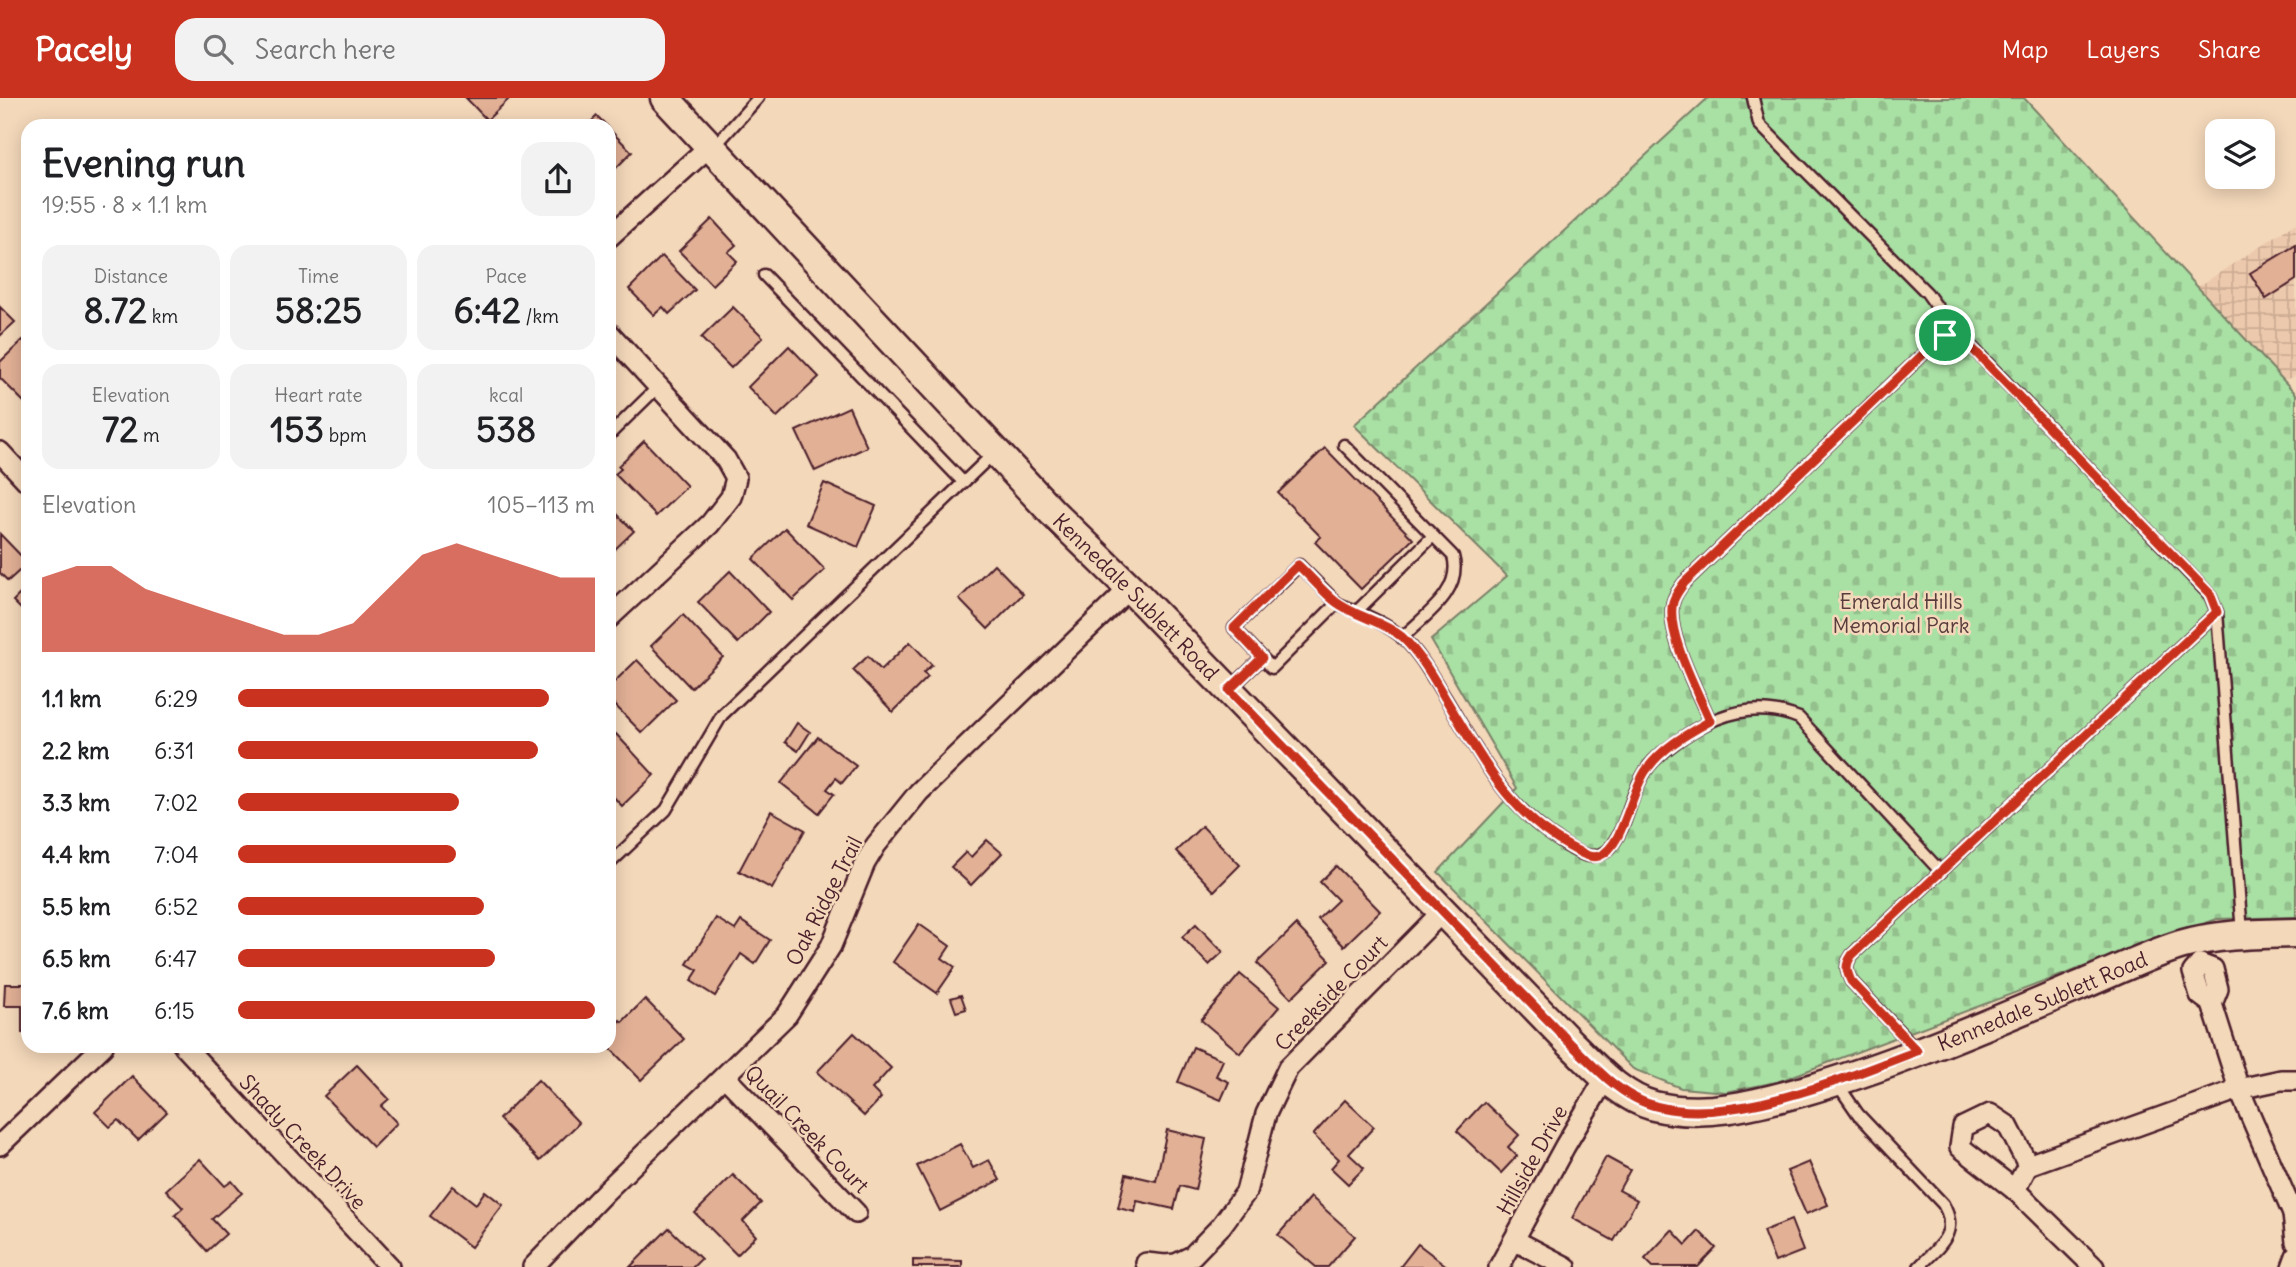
<!DOCTYPE html>
<meta charset="utf-8">
<style>
body{margin:0;font-family:Delius,sans-serif;background:#f2f2f2;color:#202124;height:100vh;display:flex;flex-direction:column;font-size:26px;white-space:nowrap}
*{box-sizing:border-box;margin:0}
p{font-size:23px;color:#757577}
.icon{flex:none;width:38px;height:38px;fill:none;stroke:currentColor;stroke-width:2;stroke-linecap:round;stroke-linejoin:round}
.map{position:relative;flex:1;overflow:hidden}
.details{position:absolute;left:21px;top:21px;width:595px;height:934px;display:flex;flex-direction:column;background:#fff;border-radius:21px;box-shadow:0 4px 18px #0003}
.details>*{flex:none}
.tools{position:absolute;left:2205px;top:21px;display:grid;gap:14px}
.tools a{display:grid;place-items:center;width:70px;height:70px;border-radius:14px;background:#fff;box-shadow:0 4px 18px #0003;font-size:35px}
.pin{position:absolute;display:grid;place-items:center;width:60px;height:60px;color:#fff;margin:-30px;border:4px solid #fff;border-radius:50%;box-shadow:0 2px 7px #0007}
.round{display:grid;place-items:center;flex:none;width:74px;height:74px;border-radius:21px;background:#f2f2f2}
.head{display:flex;align-items:center;justify-content:space-between;height:119px;padding:0 21px}
h1{font-size:38px;font-weight:800;line-height:52px}
.figures{display:grid;grid-template-columns:repeat(3,1fr);gap:10px;height:119px;padding:7px 21px}
.figures div{display:grid;align-content:center;border-radius:18px;background:#f2f2f2;text-align:center}
.figures b{font-size:35px;font-weight:800}
.figures small{font-size:19px;font-weight:400}
.figures p{font-size:19px}
.chart{height:196px;padding:14px 21px}
.chart p{display:flex;justify-content:space-between}
.chart svg{width:100%;height:126px;margin-top:7px;fill:#c8321e;opacity:.7}
ul{padding:0 21px;list-style:none;font-size:23px}
li{display:grid;grid-template-columns:112px 84px 1fr;align-items:center;height:52px}
li i{height:18px;border-radius:9px;background:#c8321e}
header{display:flex;align-items:center;gap:42px;box-sizing:border-box;height:98px;padding:0 35px;background:#c8321e;color:#fff}
header strong{font-size:33px}
nav{display:flex;gap:38px;margin-inline-start:auto;font-size:24px}
.search{width:490px;height:63px;background:#f2f2f2;display:flex;align-items:center;gap:18px;box-sizing:border-box;padding:0 24px;border-radius:21px;color:#757577;font-size:26px}
.map>svg:first-child{display:block}
</style>
<header>
<strong>Pacely</strong>
<div class="search"><svg class="icon" aria-label="search" viewBox="0 0 24 24"><circle cx="10" cy="10" r="6"/><path d="M15 15l6 6"/></svg>Search here</div>
<nav><a>Map</a><a>Layers</a><a>Share</a></nav>
</header>
<div class="map">
<svg width="2296" height="1169" viewBox="0 0 2296 1169">
<defs>
<pattern id="industrial-grid" width="8" height="8" patternUnits="userSpaceOnUse" patternTransform="scale(1.75)"><rect width="8" height="8" fill="#ecc9ac"/><path d="M0 4h8M4 0v8" fill="none" stroke="#ccac94"/></pattern>
<pattern id="cemetery-stones" width="16" height="16" patternUnits="userSpaceOnUse" patternTransform="scale(1.75)"><rect width="16" height="16" fill="#a9e0a4"/><path d="M2 7V4a2 2 0 0 1 4 0v3zM10 15v-3a2 2 0 0 1 4 0v3z" fill="#93c08d"/></pattern>
</defs>
<rect width="100%" height="100%" fill="#f4d8ba"/>
<filter id="ink" filterUnits="userSpaceOnUse"><feTurbulence type="fractalNoise" baseFrequency=".0143" numOctaves="2"/><feDisplacementMap in="SourceGraphic" scale="14" xChannelSelector="R" yChannelSelector="G"/><feConvolveMatrix kernelMatrix="1 2 1 2 8 2 1 2 1" color-interpolation-filters="sRGB"/></filter>
<g filter="url(#ink)">
<!-- industrial -->
<polygon fill="url(#industrial-grid)" points="2296,125 2296,278 2281,283 2196,190"/>
<!-- cemetery -->
<polygon fill="url(#cemetery-stones)" stroke="#7a8068" stroke-width="2" points="1708,0 2024,0 2296,296 2296,819 2217,821 2078,871 1777,984 1726,994 1681,990 1633,971 1438,774 1517,690 1431,542 1507,478 1354,327"/>
<!-- building -->
<g fill="#e2b095" stroke="#4a1f2b" stroke-width="2">
<polygon points="466,0 510,0 487,22"/>
<polygon points="597,18 607,28 587,28"/>
<polygon points="609,31 632,54 609,77"/>
<polygon points="712,121 736,147 728,154 737,163 712,187 679,153"/>
<polygon points="2296,147 2296,182 2266,201 2250,175"/>
<polygon points="662,158 695,192 669,216 663,209 654,217 629,191"/>
<polygon points="0,209 15,224 0,238"/>
<polygon points="733,209 763,239 731,270 701,240"/>
<polygon points="23,242 28,247 28,300 24,304 0,280 0,264"/>
<polygon points="789,248 819,279 777,319 748,289"/>
<polygon points="849,309 867,349 815,373 796,333"/>
<polygon points="644,343 687,388 656,418 615,376 621,371 618,368"/>
<polygon points="1325,350 1413,441 1361,491 1315,444 1321,439 1278,395"/>
<polygon points="824,385 876,408 858,449 806,426"/>
<polygon points="609,408 634,433 609,457"/>
<polygon points="785,430 825,472 793,502 753,461"/>
<polygon points="0,436 28,465 8,483 0,475"/>
<polygon points="994,466 1023,496 988,531 959,501"/>
<polygon points="730,473 769,514 738,545 698,504"/>
<polygon points="28,488 28,518 13,503"/>
<polygon points="683,517 723,559 691,590 651,548"/>
<polygon points="910,544 932,567 923,575 928,579 893,614 853,572 868,558 881,572"/>
<polygon points="637,562 676,602 642,635 609,601 609,589"/>
<polygon points="797,625 810,634 798,653 785,644"/>
<polygon points="616,636 654,677 622,708 609,694 609,642"/>
<polygon points="818,639 856,668 842,685 836,680 827,691 834,696 819,715 781,685"/>
<polygon points="771,713 805,732 772,791 739,773"/>
<polygon points="1202,728 1240,767 1214,793 1176,753"/>
<polygon points="987,742 1002,755 971,787 951,769 966,754 971,759"/>
<polygon points="1336,768 1380,813 1344,848 1318,821 1338,802 1320,784"/>
<polygon points="716,820 735,832 741,823 770,842 755,866 741,856 715,898 691,883 698,872 687,866"/>
<polygon points="919,826 950,848 942,860 955,869 937,895 893,864"/>
<polygon points="1196,826 1223,854 1209,867 1182,839"/>
<polygon points="1296,827 1330,862 1291,900 1257,865"/>
<polygon points="1240,876 1279,909 1240,955 1201,922"/>
<polygon points="5,886 28,886 28,935 22,935 22,908 4,908"/>
<polygon points="961,897 966,911 956,914 951,900"/>
<polygon points="645,901 684,941 641,982 608,948 609,933 620,922 622,924"/>
<polygon points="854,935 891,970 872,991 881,1000 864,1018 817,974"/>
<polygon points="1193,949 1223,962 1216,978 1229,984 1221,1002 1178,984"/>
<polygon points="357,967 389,1001 381,1008 397,1025 373,1049 324,998"/>
<polygon points="132,978 167,1014 138,1042 118,1022 110,1029 95,1014"/>
<polygon points="538,982 579,1025 540,1063 499,1021"/>
<polygon points="1345,1002 1374,1029 1349,1056 1364,1070 1348,1086 1331,1070 1339,1061 1313,1037"/>
<polygon points="1484,1004 1519,1037 1508,1049 1517,1058 1501,1075 1457,1033"/>
<polygon points="1167,1032 1206,1041 1195,1092 1180,1088 1174,1111 1137,1103 1135,1114 1118,1110 1126,1076 1156,1083"/>
<polygon points="960,1046 973,1070 989,1062 1000,1082 940,1113 917,1068"/>
<polygon points="1606,1059 1630,1072 1619,1092 1637,1102 1614,1143 1572,1120"/>
<polygon points="200,1061 225,1088 232,1083 242,1095 212,1121 226,1136 207,1153 175,1117 183,1110 166,1092"/>
<polygon points="1809,1064 1828,1107 1806,1116 1787,1073"/>
<polygon points="733,1077 761,1105 743,1123 756,1138 737,1157 695,1115"/>
<polygon points="453,1088 476,1106 485,1093 503,1107 471,1149 430,1118"/>
<polygon points="1311,1099 1355,1138 1328,1169 1316,1169 1278,1137"/>
<polygon points="1791,1122 1803,1153 1775,1164 1763,1133"/>
<polygon points="669,1130 701,1161 693,1169 630,1169"/>
<polygon points="1672,1132 1686,1147 1699,1133 1716,1150 1698,1169 1653,1169 1645,1161"/>
<polygon points="1418,1146 1448,1169 1400,1169"/>
<polygon points="913,1162 962,1163 962,1169 913,1169"/>
</g>
<g fill="none" stroke-linecap="round" stroke-linejoin="round">
<!-- lane casing -->
<g stroke="#4a1f2b" stroke-width="15">
<g id="lane">
<polyline points="1753,0 1759,26 1927,195 1956,236"/>
<polyline points="714,49 758,0"/>
<polyline points="764,177 963,384"/>
<polyline points="609,337 658,289"/>
<path d="M1344 347 1453 458C1463 493 1425 517 1402 540"/>
<polygon points="1299,467 1337,505 1272,570 1234,530"/>
<path d="M1337 505C1359 515 1385 524 1403 540 1421 557 1433 580 1446 601 1476 651 1500 699 1548 735 1559 742 1572 753 1585 757 1595 760 1606 756 1612 747 1628 726 1630 697 1645 674 1652 662 1664 653 1675 645 1712 617 1754 602 1799 620L1941 774"/>
<polyline points="1356,514 1433,438"/>
<polyline points="1230,591 1262,560"/>
<path d="M1710 623C1698 594 1665 534 1673 504 1675 497 1680 490 1684 485L1938 242C1950 234 1956 236 1967 244L2210 497 2217 514 2242 835"/>
<polyline points="609,766 666,712 722,617 994,355"/>
<path d="M1915 950 1851 883C1846 872 1845 867 1852 857L2217 514"/>
<path d="M1836 984 1858 1016 1943 1106C1960 1135 1939 1148 1919 1169"/>
</g>
</g>
<!-- street casing -->
<g stroke="#4a1f2b" stroke-width="24">
<g id="street">
<polyline points="609,139 711,47"/>
<polyline points="609,235 726,362 736,380 731,399 710,426 609,520"/>
<polyline points="0,354 28,384"/>
<polyline points="2200,866 2193,874 2200,897 2212,906 2239,991 2281,982 2296,982"/>
<polyline points="2200,866 2213,871 2218,891 2212,906"/>
<polyline points="184,948 390,1169"/>
<polyline points="725,979 856,1115"/>
<polyline points="0,1047 103,948"/>
<polyline points="2028,1067 2008,1028 1990,1016 1963,1029 1960,1049 2015,1092 2028,1067 2239,991 2293,1116 2296,1116"/>
<polyline points="2015,1092 2094,1169"/>
<polyline points="2293,1116 2296,1144"/>
<polyline points="1514,1142 1566,1169"/>
<polyline points="1146,1165 1165,1167 1176,1166 1192,1158 1221,1128 1246,1094 1266,1016 1288,970 1444,812"/>
<polyline points="533,1169 605,1094 787,917 831,848 865,765 876,747 919,694 1130,490"/>
<polyline points="1499,1169 1565,1048 1606,979"/>
<polyline points="2292,1169 2296,1158"/>
</g>
</g>
<!-- secondary casing -->
<g stroke="#4a1f2b" stroke-width="33">
<g id="secondary">
<path id="s1" d="M665 0 1052 414 1130 490 1570 945C1594 968 1620 999 1654 1008 1703 1020 1753 1007 1800 994 1895 967 1986 927 2077 889 2111 875 2145 858 2180 847 2217 836 2258 836 2296 835"/>
</g>
</g>
<!-- lane -->
<use href="#lane" stroke="#f4d8ba" stroke-width="10"/>
<!-- street -->
<use href="#street" stroke="#f4d8ba" stroke-width="19"/>
<!-- secondary -->
<use href="#secondary" stroke="#f4d8ba" stroke-width="28"/>
</g>
</g>
<g fill="none" stroke-linecap="round" stroke-linejoin="round" filter="url(#ink)">
<!-- route casing -->
<g stroke="#fff" stroke-width="14">
<path id="route" d="M1956 236 1966 244 2210 496 2217 514 1852 857C1845 867 1846 872 1851 883L1917 953C1845 980 1708 1039 1635 1000 1610 987 1590 964 1570 945L1229 592 1262 560 1234 530 1298 467C1311 479 1323 494 1336 504 1356 519 1383 523 1402 539 1420 556 1433 579 1445 600 1481 659 1507 714 1570 749 1578 753 1589 761 1599 758 1624 749 1631 691 1647 671 1663 649 1687 636 1710 623 1698 594 1665 534 1673 504 1675 497 1680 491 1684 485L1938 242 1945 237Z"/>
</g>
<!-- route -->
<use href="#route" stroke="#c8321e" stroke-width="9"/>
</g>
<g text-anchor="middle" dominant-baseline="central" stroke-width="5" stroke-linejoin="round" paint-order="stroke">
<!-- street labels -->
<g font-size="21" fill="#4a1f2b" stroke="#f4d8ba">
<text stroke="none"><textPath href="#s1" startOffset="686">Kennedale Sublett Road</textPath></text>
<text transform="translate(824 803) rotate(-63)">Oak Ridge Trail</text>
<text transform="translate(1331 895) rotate(-46)">Creekside Court</text>
<text stroke="none"><textPath href="#s1" startOffset="1822">Kennedale Sublett Road</textPath></text>
<text transform="translate(807 1031) rotate(46)">Quail Creek Court</text>
<text transform="translate(303 1044) rotate(47)">Shady Creek Drive</text>
<text transform="translate(1532 1062) rotate(-61)">Hillside Drive</text>
</g>
<!-- park labels -->
<g font-size="21" fill="#583c3d" stroke="#f4d8ba">
<text x="1901" y="503">Emerald Hills<tspan x="1901" dy="24">Memorial Park</tspan></text>
</g>
</g>
</svg>
<div class="tools">
<a><svg class="icon" aria-label="layers" viewBox="0 0 24 24"><path d="M12 4l9 5-9 5-9-5zM3 14l9 5 9-5"/></svg></a>
</div>
<div class="pin" style="left:1945px;top:237px;background:#1e9e55"><svg class="icon" aria-label="arrive" viewBox="0 0 24 24"><path d="M6 21V4h12l-3 4 3 4H6"/></svg></div>
<section class="details">
<div class="head"><div><h1>Evening run</h1><p>19:55 · 8 × 1.1 km</p></div><a class="round"><svg class="icon" aria-label="share" viewBox="0 0 24 24"><path d="M12 15V3M7 8l5-5 5 5M5 13v7h14v-7"/></svg></a></div>
<div class="figures">
<div><p>Distance</p><b>8.72<small> km</small></b></div>
<div><p>Time</p><b>58:25</b></div>
<div><p>Pace</p><b>6:42<small> /km</small></b></div>
</div>
<div class="figures">
<div><p>Elevation</p><b>72<small> m</small></b></div>
<div><p>Heart rate</p><b>153<small> bpm</small></b></div>
<div><p>kcal</p><b>538</b></div>
</div>
<div class="chart"><p><span>Elevation</span>105–113 m</p>
<svg viewBox="0 0 160 44" preserveAspectRatio="none"><path d="M0 44V18L10 14L20 14L30 22L40 26L50 30L60 34L70 38L80 38L90 34L100 22L110 10L120 6L130 10L140 14L150 18L160 18V44z"/></svg>
</div>
<ul>
<li><b>1.1 km</b>6:29<i style="width:87%"></i></li>
<li><b>2.2 km</b>6:31<i style="width:84%"></i></li>
<li><b>3.3 km</b>7:02<i style="width:62%"></i></li>
<li><b>4.4 km</b>7:04<i style="width:61%"></i></li>
<li><b>5.5 km</b>6:52<i style="width:69%"></i></li>
<li><b>6.5 km</b>6:47<i style="width:72%"></i></li>
<li><b>7.6 km</b>6:15<i style="width:100%"></i></li>
</ul>
</section>
</div>
